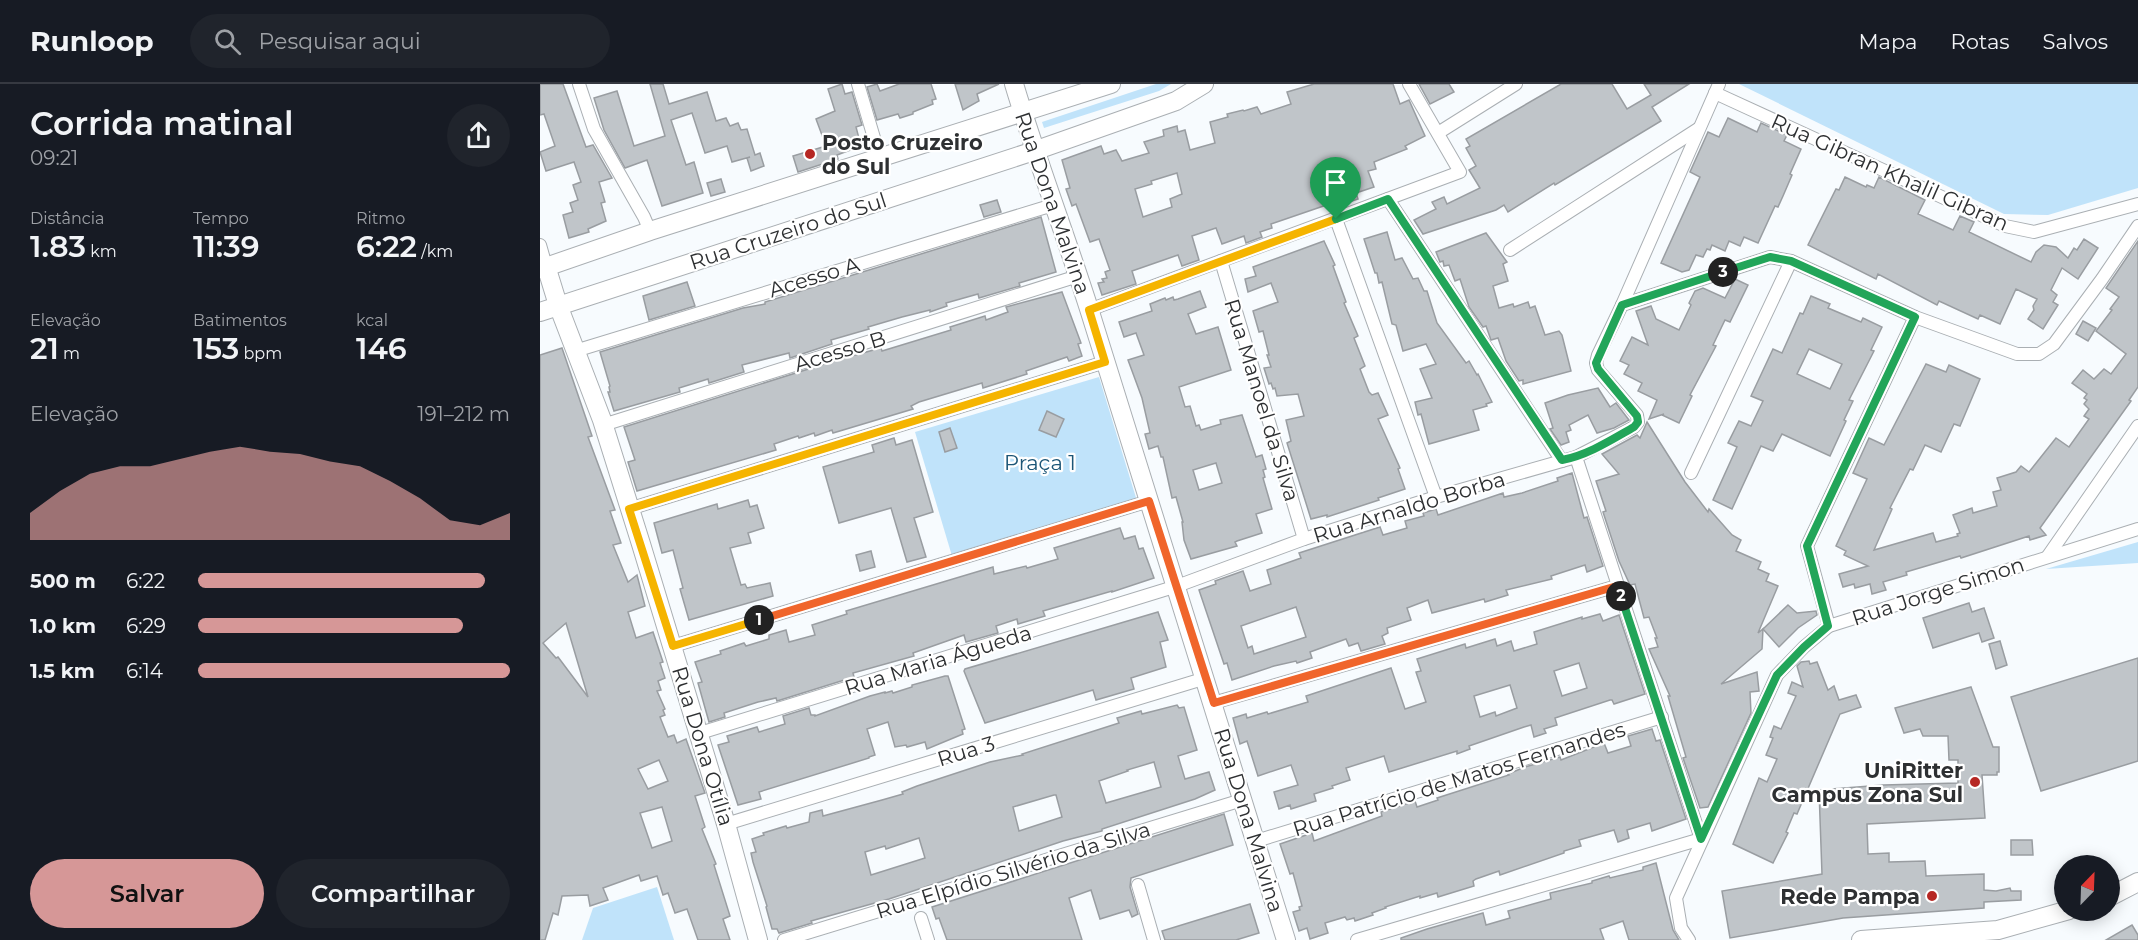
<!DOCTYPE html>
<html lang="pt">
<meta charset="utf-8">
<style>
body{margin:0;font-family:Montserrat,sans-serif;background:#20242c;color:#f1f3f6;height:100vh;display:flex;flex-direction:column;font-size:22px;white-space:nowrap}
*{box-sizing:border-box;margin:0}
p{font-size:20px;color:#9ea1a6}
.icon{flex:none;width:33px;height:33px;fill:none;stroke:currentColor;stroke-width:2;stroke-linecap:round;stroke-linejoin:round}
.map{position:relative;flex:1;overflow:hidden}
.details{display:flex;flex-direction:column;background:#171b24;width:540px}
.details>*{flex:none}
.needle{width:39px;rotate:23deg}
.buttons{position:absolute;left:1514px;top:771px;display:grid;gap:12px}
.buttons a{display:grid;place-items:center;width:66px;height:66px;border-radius:50%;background:#171b24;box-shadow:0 3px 15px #0003;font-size:30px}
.pin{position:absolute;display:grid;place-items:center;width:51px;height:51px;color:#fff;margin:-62px -26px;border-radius:50% 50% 50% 0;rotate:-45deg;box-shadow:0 0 6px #0007}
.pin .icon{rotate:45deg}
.km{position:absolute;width:30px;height:30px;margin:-15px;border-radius:50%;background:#222;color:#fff;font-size:16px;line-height:30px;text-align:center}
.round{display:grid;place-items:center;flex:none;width:63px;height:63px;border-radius:32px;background:#20242c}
.summary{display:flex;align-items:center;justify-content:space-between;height:102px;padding:0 30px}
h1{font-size:33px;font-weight:600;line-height:45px}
.stats{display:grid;grid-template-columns:repeat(3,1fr);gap:9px;height:102px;padding:6px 30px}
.stats div{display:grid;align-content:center}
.stats b{font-size:30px;font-weight:600}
.stats small{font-size:16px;font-weight:400}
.stats p{font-size:16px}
.chart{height:168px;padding:12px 30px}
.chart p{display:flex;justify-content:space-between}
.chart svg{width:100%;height:108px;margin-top:6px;fill:#d69797;opacity:.7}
.button{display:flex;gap:12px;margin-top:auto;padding:12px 30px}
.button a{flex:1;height:69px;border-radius:36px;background:#d69797;color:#111;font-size:24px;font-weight:600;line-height:69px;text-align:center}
.button a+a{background:#20242c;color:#f1f3f6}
ul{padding:0 30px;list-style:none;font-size:20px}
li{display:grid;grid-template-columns:96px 72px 1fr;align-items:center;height:45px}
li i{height:15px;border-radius:8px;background:#d69797}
header{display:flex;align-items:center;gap:36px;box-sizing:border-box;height:84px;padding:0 30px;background:#171b24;border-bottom:2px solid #363941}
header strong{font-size:28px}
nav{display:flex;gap:33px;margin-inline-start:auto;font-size:21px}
.search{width:420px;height:54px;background:#20242c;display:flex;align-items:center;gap:15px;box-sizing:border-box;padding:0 21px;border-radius:33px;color:#9ea1a6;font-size:22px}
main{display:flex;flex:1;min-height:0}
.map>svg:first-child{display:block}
</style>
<header>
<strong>Runloop</strong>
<div class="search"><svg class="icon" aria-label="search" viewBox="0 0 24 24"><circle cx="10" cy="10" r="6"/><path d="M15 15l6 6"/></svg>Pesquisar aqui</div>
<nav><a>Mapa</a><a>Rotas</a><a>Salvos</a></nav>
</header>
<main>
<section class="details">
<div class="summary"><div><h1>Corrida matinal</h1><p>09:21</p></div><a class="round"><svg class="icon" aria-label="share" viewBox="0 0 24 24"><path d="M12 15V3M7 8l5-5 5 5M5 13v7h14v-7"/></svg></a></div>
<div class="stats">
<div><p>Distância</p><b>1.83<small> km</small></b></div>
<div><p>Tempo</p><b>11:39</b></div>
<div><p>Ritmo</p><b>6:22<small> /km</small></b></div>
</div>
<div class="stats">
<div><p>Elevação</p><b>21<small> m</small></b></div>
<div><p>Batimentos</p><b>153<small> bpm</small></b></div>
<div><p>kcal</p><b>146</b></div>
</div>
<div class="chart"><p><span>Elevação</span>191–212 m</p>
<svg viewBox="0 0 160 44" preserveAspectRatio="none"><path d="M0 44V33L10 24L20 17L30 14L40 14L50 11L60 8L70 6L80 8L90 9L100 12L110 14L120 20L130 27L140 36L150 38L160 33V44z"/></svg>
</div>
<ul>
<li><b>500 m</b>6:22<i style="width:92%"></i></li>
<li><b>1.0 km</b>6:29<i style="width:85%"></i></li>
<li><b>1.5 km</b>6:14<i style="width:100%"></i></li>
</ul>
<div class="button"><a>Salvar</a><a>Compartilhar</a></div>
</section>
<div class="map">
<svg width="1598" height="856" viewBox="0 0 1598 856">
<rect width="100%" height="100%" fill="#f7fbfe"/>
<!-- green -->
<g fill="#c0e3fa">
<polygon points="616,0 631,0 619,7 504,44 502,38"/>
<polygon points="1199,0 1598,0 1598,104 1508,131 1464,130"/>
<polygon points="559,293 597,417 412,472 375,348"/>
<polygon points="1598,458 1598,479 1506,485"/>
<polygon points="117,803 134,856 42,856 53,824"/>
</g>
<!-- building -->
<g fill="#c0c5c9" stroke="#999da1" stroke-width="1.5" fill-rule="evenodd">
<polygon points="0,0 23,0 46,63 53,61 72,94 59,98 65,118 61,119 66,137 48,145 49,148 29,154 23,131 33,128 30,119 38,116 33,101 41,98 34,78 6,87 0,68 15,62 4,30 0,31"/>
<polygon points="110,0 123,0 129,20 167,8 176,37 186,34 190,42 198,39 201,46 207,45 215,71 220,69 224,82 211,87 207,74 210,73 192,78 187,62 165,69 152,29 131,36 146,81 154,78 163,109 122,122 107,76 85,84 64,46 54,14 77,7 94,62 125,52"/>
<polygon points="302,0 305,10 312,8 322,41 316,43 321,62 297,71 298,75 258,88 253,72 286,62 276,35 295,27 288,5"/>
<polygon points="337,0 340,7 359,0 391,0 396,15 392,16 393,20 373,28 373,30 360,34 358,30 337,36 327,3"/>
<polygon points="415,0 459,0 437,10 439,17 423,26"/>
<path d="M774 0H853L860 20 869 16 885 52 865 62 867 65 834 78 836 85 828 87 834 103 816 109 818 115 806 119 804 115 731 140 732 144 720 148 722 153 706 159 704 152 682 160 676 144 652 152 659 176 642 182 638 171 592 187 596 200 562 211 558 199 564 198 562 195 567 194 565 188 570 186 559 155 550 158 536 120 532 122 526 105 530 104 522 76 561 62 564 70 576 66 582 77 609 69 604 58 624 52 623 46 637 42 638 48 645 46 650 66 675 59 670 38 688 33 687 30 703 26 704 27 717 23 721 30 751 20 747 8ZM637 89 642 110 630 115 632 123 603 133 595 105 612 100 611 97Z"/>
<polygon points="879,0 909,0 914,8 890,20"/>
<polygon points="1021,0 1072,0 1087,25 1111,11 1104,0 1149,0 1112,23 1121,37 1015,101 1014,99 968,128 964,121 956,126 883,150 874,136 896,125 892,118 904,113 907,120 940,104 929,86 936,82 926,64 930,62 926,55"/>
<polygon points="1188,34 1217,48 1221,39 1247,51 1244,57 1261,65 1250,90 1252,91 1243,112 1238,123 1235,122 1218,159 1204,153 1200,162 1189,157 1185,167 1172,161 1170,166 1167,165 1163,173 1156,171 1149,186 1142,188 1121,179 1160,93 1150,88 1168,48 1179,53"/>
<polygon points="1305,93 1326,103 1327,101 1334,104 1339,93 1385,116 1378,130 1413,146 1420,132 1434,138 1429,148 1491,178 1496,168 1504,161 1516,163 1528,174 1534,164 1537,166 1544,155 1558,164 1538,195 1522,184 1511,206 1517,211 1513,218 1518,221 1503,245 1488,235 1494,226 1493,222 1497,215 1476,205 1460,240 1440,231 1438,235 1399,217 1397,221 1338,190 1336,195 1268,161 1296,105 1299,106"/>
<polygon points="181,95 185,108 171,112 167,99"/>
<polygon points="457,116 461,128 444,133 440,121"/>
<polygon points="501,133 516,188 479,199 480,202 439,214 438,210 406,219 407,222 390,228 390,226 362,233 328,243 329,245 291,256 292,260 250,274 249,269 202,281 204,288 169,299 168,295 139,304 140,308 74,327 68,308 70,308 69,303 70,302 60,268 203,224 225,220 225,218"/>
<polygon points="847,148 855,176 862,174 873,195 878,194 884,207 887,207 897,239 926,279 929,277 937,291 938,290 952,318 946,320 947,322 933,326 939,346 889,360 881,330 878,331 875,318 892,314 880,285 896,280 886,260 863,267 856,241 852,240 842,198 839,199 837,189 835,189 824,155"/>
<polygon points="946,149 967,178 963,180 968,197 953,202 959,224 973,220 974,223 988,218 990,224 995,222 1005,251 1019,247 1022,251 1031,287 983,300 983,296 979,297 966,277 958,254 951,256 946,242 943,243 929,223 920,195 915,197 909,181 904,182 903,177 900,178 896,168"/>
<polygon points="784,157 795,181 793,182 806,218 804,219 818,252 814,254 825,282 820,285 829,308 832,311 838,309 848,331 838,335 860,384 858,385 865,405 838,414 839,416 787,433 787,431 771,435 747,359 751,357 746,336 764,332 758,310 737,312 735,304 733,305 731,299 729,300 724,284 731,283 727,271 729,271 723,247 719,248 713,227 738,218 731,199 708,208 705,195 716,192 713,183"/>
<polygon points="1598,157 1598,303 1589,316 1591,317 1500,444 1506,451 1490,456 1489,452 1421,474 1420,472 1366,488 1367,491 1343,498 1346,506 1332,510 1330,500 1315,504 1314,500 1303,503 1299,490 1328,482 1304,471 1306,467 1296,462 1327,395 1313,389 1329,354 1344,361 1386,280 1406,288 1409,281 1440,295 1420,342 1414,340 1401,368 1385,361 1373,386 1370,385 1350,424 1352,425 1334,466 1393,449 1396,458 1418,452 1417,450 1420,449 1413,431 1432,424 1433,429 1457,422 1453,408 1461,406 1457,394 1476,388 1481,382 1489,388 1516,354 1529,363 1549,335 1544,332 1549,325 1544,320 1547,316 1544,314 1547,310 1532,299 1543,286 1554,295 1564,285 1571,290 1586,270 1556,247 1572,226 1570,225 1579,213 1566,204"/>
<polygon points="1195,195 1208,201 1190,238 1185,236 1173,261 1176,262 1150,311 1152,312 1139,339 1122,331 1124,330 1109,335 1117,316 1098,307 1102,299 1084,290 1089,281 1080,277 1092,253 1108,261 1096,227 1111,222 1116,235 1139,246 1151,221 1149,219 1155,207 1163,204 1185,214"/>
<polygon points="147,198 155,222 109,236 103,212"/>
<path d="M660 207 666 223 648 230 656 250 678 243 691 286 639 303 645 323 650 322 656 342 659 341 661 346 681 340 680 336 702 331 716 373 722 371 726 385 723 386 725 393 723 394 732 425 716 430 722 449 697 457 695 458 697 462 651 475 644 456 642 438H643L636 413 632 414 623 373H621L618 362 609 365 605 350 610 349 602 314 588 276 604 271 596 249 584 253 579 238 612 227 610 220 625 214 626 216 633 213 634 216 638 215ZM676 379 682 399 659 406 653 386Z"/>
<polygon points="522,208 541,259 538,260 542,272 529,277 527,273 486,287 487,290 443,304 442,299 379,318 371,322 373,325 293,349 292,346 275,352 274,349 259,354 258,352 234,360 236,366 97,407 88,378 95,376 84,343 297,276 341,264 342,267 411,246 410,243 445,232 446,236 468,228 466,223"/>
<path d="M1271 212 1290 220 1288 224 1321 238 1323 234 1342 243 1331 266 1334 267 1309 316 1313 317 1304 336 1306 337 1290 372 1242 350 1233 367 1221 362 1192 425 1173 416 1197 363 1188 359 1199 337 1211 342 1223 317 1211 312 1233 265 1242 269 1260 229 1263 230ZM1269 265 1302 280 1290 305 1257 290Z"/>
<polygon points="1543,237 1556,244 1548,257 1536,250"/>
<path d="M22 264 52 352 48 353 75 426 70 427 81 459 73 461 88 498 97 491 105 522 88 528 96 554 113 548 123 578 120 579 125 594 118 597 121 606 117 607 125 625 123 626 125 631 120 633 128 653 134 651 137 659 146 655 165 709 155 712 165 743 162 745 176 780 174 781 190 832 183 835 190 856H158L147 825 135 829 128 809 123 811 117 792 101 797 99 791 63 804 68 816 50 822 48 811 22 812 18 831 13 829 5 856H0V271ZM26 539 48 613 18 573 16 574 3 559ZM119 676 128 697 108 705 98 685ZM122 723 132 757 112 764 100 729Z"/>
<polygon points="1058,304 1070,323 1076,319 1089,336 1074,344 1057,349 1048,331 1029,341 1031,346 1026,348 1029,358 1021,361 1010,345 1013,344 1005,319 1028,311"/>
<polygon points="507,327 524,335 516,353 499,346"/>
<polygon points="1107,338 1145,398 1168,428 1169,425 1192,451 1201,456 1196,467 1221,478 1218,485 1229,490 1226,497 1238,502 1218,549 1223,545 1222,565 1181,600 1217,588 1219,607 1210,608 1211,629 1168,723 1160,724 1143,674 1146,673 1128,612 1130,612 1109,565 1118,563 1115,554 1117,554 1109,533 1104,534 1095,500 1090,501 1079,477 1063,428 1066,427 1056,397 1079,390 1062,370 1097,351 1100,354"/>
<polygon points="410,344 417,364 405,368 399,348"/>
<polygon points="354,354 356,361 372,356 393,428 374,434 386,473 367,478 351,424 299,439 283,383 334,368 332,361"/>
<path d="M1032 389 1044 434 1047 433 1063 482 1047 488 1045 481 1011 492 1012 495 966 506 968 511 945 518 944 515 892 529 888 516 867 524 871 536 847 544 848 549 842 552 845 560 821 567 818 559 809 562 806 555 770 568 772 574 757 579 756 577 734 582 692 596 687 579 684 580 659 506 676 500 675 497 703 487 710 507 731 500 727 486 761 474 759 469 840 443 843 451 867 444 865 437 884 432 883 429 896 425 898 431 963 409 964 413 982 409 1018 397 1017 394ZM756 523 766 553 714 570 712 562 708 564 701 542Z"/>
<polygon points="208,416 210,423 217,421 224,444 208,449 211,459 190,464 201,501 205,500 207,504 230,499 233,512 149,536 140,505 143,504 133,466 122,469 114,439 177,420 178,425"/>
<polygon points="580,444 584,455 595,452 599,465 603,464 614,494 572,508 572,507 503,527 505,532 478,540 477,535 456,542 458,549 426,558 424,551 373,569 374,572 313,589 314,593 237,617 236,614 218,618 184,629 185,633 169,638 158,599 162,598 155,578 181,570 180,567 204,559 206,562 229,555 229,551 246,546 249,558 275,551 272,541 307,530 306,527 453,483 454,490 486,482 487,484 518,475 514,464"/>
<polygon points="331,467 335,483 320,487 316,471"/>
<polygon points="1429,519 1432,528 1444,524 1454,554 1442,558 1439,549 1393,564 1383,534"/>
<polygon points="1248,521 1257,529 1276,527 1277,531 1258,544 1239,563 1223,545"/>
<polygon points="618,528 628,556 620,558 626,583 591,594 594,605 556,616 553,606 445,639 424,587 425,585"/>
<path d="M1060 530 1063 537 1079 531 1105 610 1074 620 1072 616H1070L1015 634 1017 641 1004 645 1006 649 994 653 991 641 984 643 929 662 930 665 917 670V667L849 688 844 672 806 684 810 696 792 702 793 704 774 710 776 717 751 725 750 721 739 725 734 708 758 701 751 681 718 692 707 657 700 660 693 634 706 630 707 634 727 628 728 630 768 618 766 612 851 584 865 625 886 618 876 588 881 587 877 575 925 560 926 564 955 555 957 562 971 557 974 567 997 560 994 548 1042 533V535ZM1039 579 1047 604 1022 612 1014 587ZM970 601 977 624 956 632 955 628 940 633 934 612Z"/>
<polygon points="1460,557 1467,581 1456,585 1449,560"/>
<polygon points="1598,574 1598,677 1501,707 1471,613"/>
<polygon points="1269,577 1270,580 1277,578 1288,606 1294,602 1299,616 1316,611 1321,623 1300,630 1257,730 1254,729 1246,748 1248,749 1233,779 1193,760 1219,694 1227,698 1237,675 1226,671 1233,654 1230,653 1234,642 1241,645 1256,612 1248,609 1252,598 1263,603 1257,582 1261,578"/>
<polygon points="405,592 408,592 425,645 422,646 423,650 387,665 385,658 367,663 366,661 355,663 348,638 327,645 335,671 329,673 329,674 219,708 221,715 198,721 178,661 189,658 187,652 217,643 219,648 245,640 243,632 269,624 271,631 275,631 275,632 330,612 345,608 345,609 352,607 353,609 372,603 372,601"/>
<polygon points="1431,603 1453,663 1459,663 1459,688 1457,688 1457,691 1442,691 1445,734 1327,740 1328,770 1349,769 1349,778 1385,777 1386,792 1444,790 1444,806 1456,807 1470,804 1471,807 1481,807 1481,816 1444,818 1444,824 1303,834 1190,854 1182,807 1282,790 1279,706 1343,701 1418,699 1418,676 1409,676 1408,652 1383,652 1380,645 1364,649 1355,624"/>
<path d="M637 621 639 624 644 623 657 666 638 672 645 695 669 688 675 706 655 715 562 745V747L523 757 349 815 271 837 272 839 239 849 237 845H232L226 823 227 822 213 778 211 769 216 768 212 755 224 751 223 749 246 742 247 744 269 738 270 729 282 726 283 732 342 716 363 710 362 708 377 702 450 678 483 671 482 670 579 639 577 634 601 627 602 630ZM614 678 621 703 566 719 559 697 588 687 587 686ZM514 711H516L522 733 479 747 473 723ZM379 754 385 774 331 791 325 768 345 762 346 765Z"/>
<polygon points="1112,645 1116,657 1120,656 1146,735 1112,747 1110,739 1087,746 1089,754 1078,758 1074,746 1039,756 1041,762 1024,767 1024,769 960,791 959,787 936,795 933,797 934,802 898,813 897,809 880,814 880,812 845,823 846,824 832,829 833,831 815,837 814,834 807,836 805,833 785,839 788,849 770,855 767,844 759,847 753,828 760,826 759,823 762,822 753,789 750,790 740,760 772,749 774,757 842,732 841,728 875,717 877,723 898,716 897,714 969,691 968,690 985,683 1020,673 1021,676 1064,659 1068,669 1091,662 1088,652"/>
<polygon points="684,730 693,761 591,794 590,803 598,830 592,833 589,826 560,835 551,806 529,814 542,856 407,856 399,834 396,835 392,823"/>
<polygon points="1471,756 1492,756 1493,771 1471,771"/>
<polygon points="1116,779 1133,846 1139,856 1089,856 1083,837 1060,845 1064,856 861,856 861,854 887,845 943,829 946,841 970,834 968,827 1011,815 1010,809 1052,799 1052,797 1069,792 1070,794 1103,786 1103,783"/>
<polygon points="710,820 719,849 696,856 625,856 622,847"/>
<polygon points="1592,841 1598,851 1598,856 1566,856"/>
</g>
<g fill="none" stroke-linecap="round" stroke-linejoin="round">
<!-- street casing -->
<g stroke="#aaafb3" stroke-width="14">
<g id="street">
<polyline points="39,0 54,45 104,133 110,147"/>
<polyline points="318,0 340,74"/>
<polyline points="1175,9 1465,142 1494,148 1598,120"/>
<polyline points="898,49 976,0"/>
<polyline points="848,115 1022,377"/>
<polyline points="796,135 896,413"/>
<polyline points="0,161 6,182"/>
<polyline points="970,166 1158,45"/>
<polyline points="681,177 764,455"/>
<polyline points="1082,221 1230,173 1251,177 1375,233 1477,270 1499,270 1514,260 1562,195 1598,142"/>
<polyline points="549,226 920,88 869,0"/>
<polyline points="35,267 513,121"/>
<polyline points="63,341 538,192"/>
<polyline points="1151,389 1251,177"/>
<polyline points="89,425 565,278"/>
<polyline points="1508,472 1598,342"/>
<polyline points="1289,542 1267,462 1375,233"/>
<polyline points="133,562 609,417"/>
<polyline points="673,619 1077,502"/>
<polyline points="160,649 637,502 764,455 896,413 1036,373 1094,343 1098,338 1097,331 1058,286 1056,279 1058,271 1082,221 1179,0"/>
<polyline points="186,740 666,594"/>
<polyline points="716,757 1122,633"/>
<polyline points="598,801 614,856"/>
<polyline points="381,834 388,856"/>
<polyline points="244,856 702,716"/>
<polyline points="817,856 1161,755 1036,373"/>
<polyline points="1149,856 1141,844 1136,814 1237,591 1264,563 1289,542 1598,445"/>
</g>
</g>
<!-- secondary casing -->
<g stroke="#aaafb3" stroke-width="20">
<g id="secondary">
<path d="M474 0C497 77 526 152 550 228 616 437 682 646 746 856"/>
<polyline points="6,182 18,221 62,336 101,460 186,740 218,856"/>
<polyline points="0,185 110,147 571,0"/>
<polyline points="0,228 494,67 636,17 664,0"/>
<polyline points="1569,813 1598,798"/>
<polyline points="1321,856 1458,846 1529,826"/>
</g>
</g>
<!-- street -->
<use href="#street" stroke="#fff" stroke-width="12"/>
<!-- secondary -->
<use href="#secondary" stroke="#fff" stroke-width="18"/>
</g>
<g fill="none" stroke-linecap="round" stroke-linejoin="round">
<!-- split-1 casing -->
<g stroke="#fff" stroke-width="12">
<polyline id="split-1" points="219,536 133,562 89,425 565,278 549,226 796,135"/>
</g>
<!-- split-2 casing -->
<g stroke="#fff" stroke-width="12">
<polyline id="split-2" points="219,536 609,417 674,619 1077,502 1081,512"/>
</g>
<!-- split-3 casing -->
<g stroke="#fff" stroke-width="12">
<polyline id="split-3" points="1081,512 1161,755 1237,591 1264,563 1288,542 1267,462 1375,233 1251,177 1230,173 1183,188"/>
</g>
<!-- split-4 casing -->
<g stroke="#fff" stroke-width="12">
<path id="split-4" d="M796 135 848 115 1022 376C1048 371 1071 356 1094 343L1098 338 1097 332 1058 285 1056 279 1082 221 1183 188"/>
</g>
<!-- split-1 -->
<use href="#split-1" stroke="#f5b400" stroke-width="8"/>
<!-- split-2 -->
<use href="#split-2" stroke="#f0652b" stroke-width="8"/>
<!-- split-3 -->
<use href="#split-3" stroke="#22a559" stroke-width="8"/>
<!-- split-4 -->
<use href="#split-4" stroke="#22a559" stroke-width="8"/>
</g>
<!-- markers -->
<g fill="#b62723" stroke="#fff" stroke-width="2">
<circle cx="270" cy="70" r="6"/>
<circle cx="1435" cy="698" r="6"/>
<circle cx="1392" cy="812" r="6"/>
</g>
<g text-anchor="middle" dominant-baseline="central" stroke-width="4.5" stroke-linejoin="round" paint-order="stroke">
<!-- poi labels -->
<g font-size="21" font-weight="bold" fill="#2e3032" stroke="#fff" text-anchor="end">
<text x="282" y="58" text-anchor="start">Posto Cruzeiro<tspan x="282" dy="24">do Sul</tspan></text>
<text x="1423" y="686">UniRitter<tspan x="1423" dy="24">Campus Zona Sul</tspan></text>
<text x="1380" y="812">Rede Pampa</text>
</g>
<!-- street labels -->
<g font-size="21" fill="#2e3032" stroke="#fff">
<text transform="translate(1350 88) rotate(24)">Rua Gibran Khalil Gibran</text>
<text transform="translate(513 119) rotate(71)">Rua Dona Malvina</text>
<text transform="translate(248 147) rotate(-18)">Rua Cruzeiro do Sul</text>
<text transform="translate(274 193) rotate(-17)">Acesso A</text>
<text transform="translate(300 267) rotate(-17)">Acesso B</text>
<text transform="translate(722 316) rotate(73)">Rua Manoel da Silva</text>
<text transform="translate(869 423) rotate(-17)">Rua Arnaldo Borba</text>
<text transform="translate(1398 507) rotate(-18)">Rua Jorge Simon</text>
<text transform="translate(398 576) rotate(-17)">Rua Maria Águeda</text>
<text transform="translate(163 662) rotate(73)">Rua Dona Otília</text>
<text transform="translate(426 667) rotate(-17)">Rua 3</text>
<text transform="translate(919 695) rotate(-17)">Rua Patrício de Matos Fernandes</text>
<text transform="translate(709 736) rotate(73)">Rua Dona Malvina</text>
<text transform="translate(473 786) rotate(-17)">Rua Elpídio Silvério da Silva</text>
</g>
<!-- park labels -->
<g font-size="21" fill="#1c5677" stroke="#fff">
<text x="500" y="378">Praça 1</text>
</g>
</g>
</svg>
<div class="buttons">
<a><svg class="needle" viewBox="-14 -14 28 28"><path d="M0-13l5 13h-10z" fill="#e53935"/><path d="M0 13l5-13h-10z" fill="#9ea1a6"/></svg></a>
</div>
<div class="pin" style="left:796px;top:135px;background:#1e9e55"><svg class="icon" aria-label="arrive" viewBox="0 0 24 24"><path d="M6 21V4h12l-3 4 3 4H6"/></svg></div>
<b class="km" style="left:219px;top:536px">1</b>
<b class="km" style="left:1081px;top:512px">2</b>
<b class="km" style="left:1183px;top:188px">3</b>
</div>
</main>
